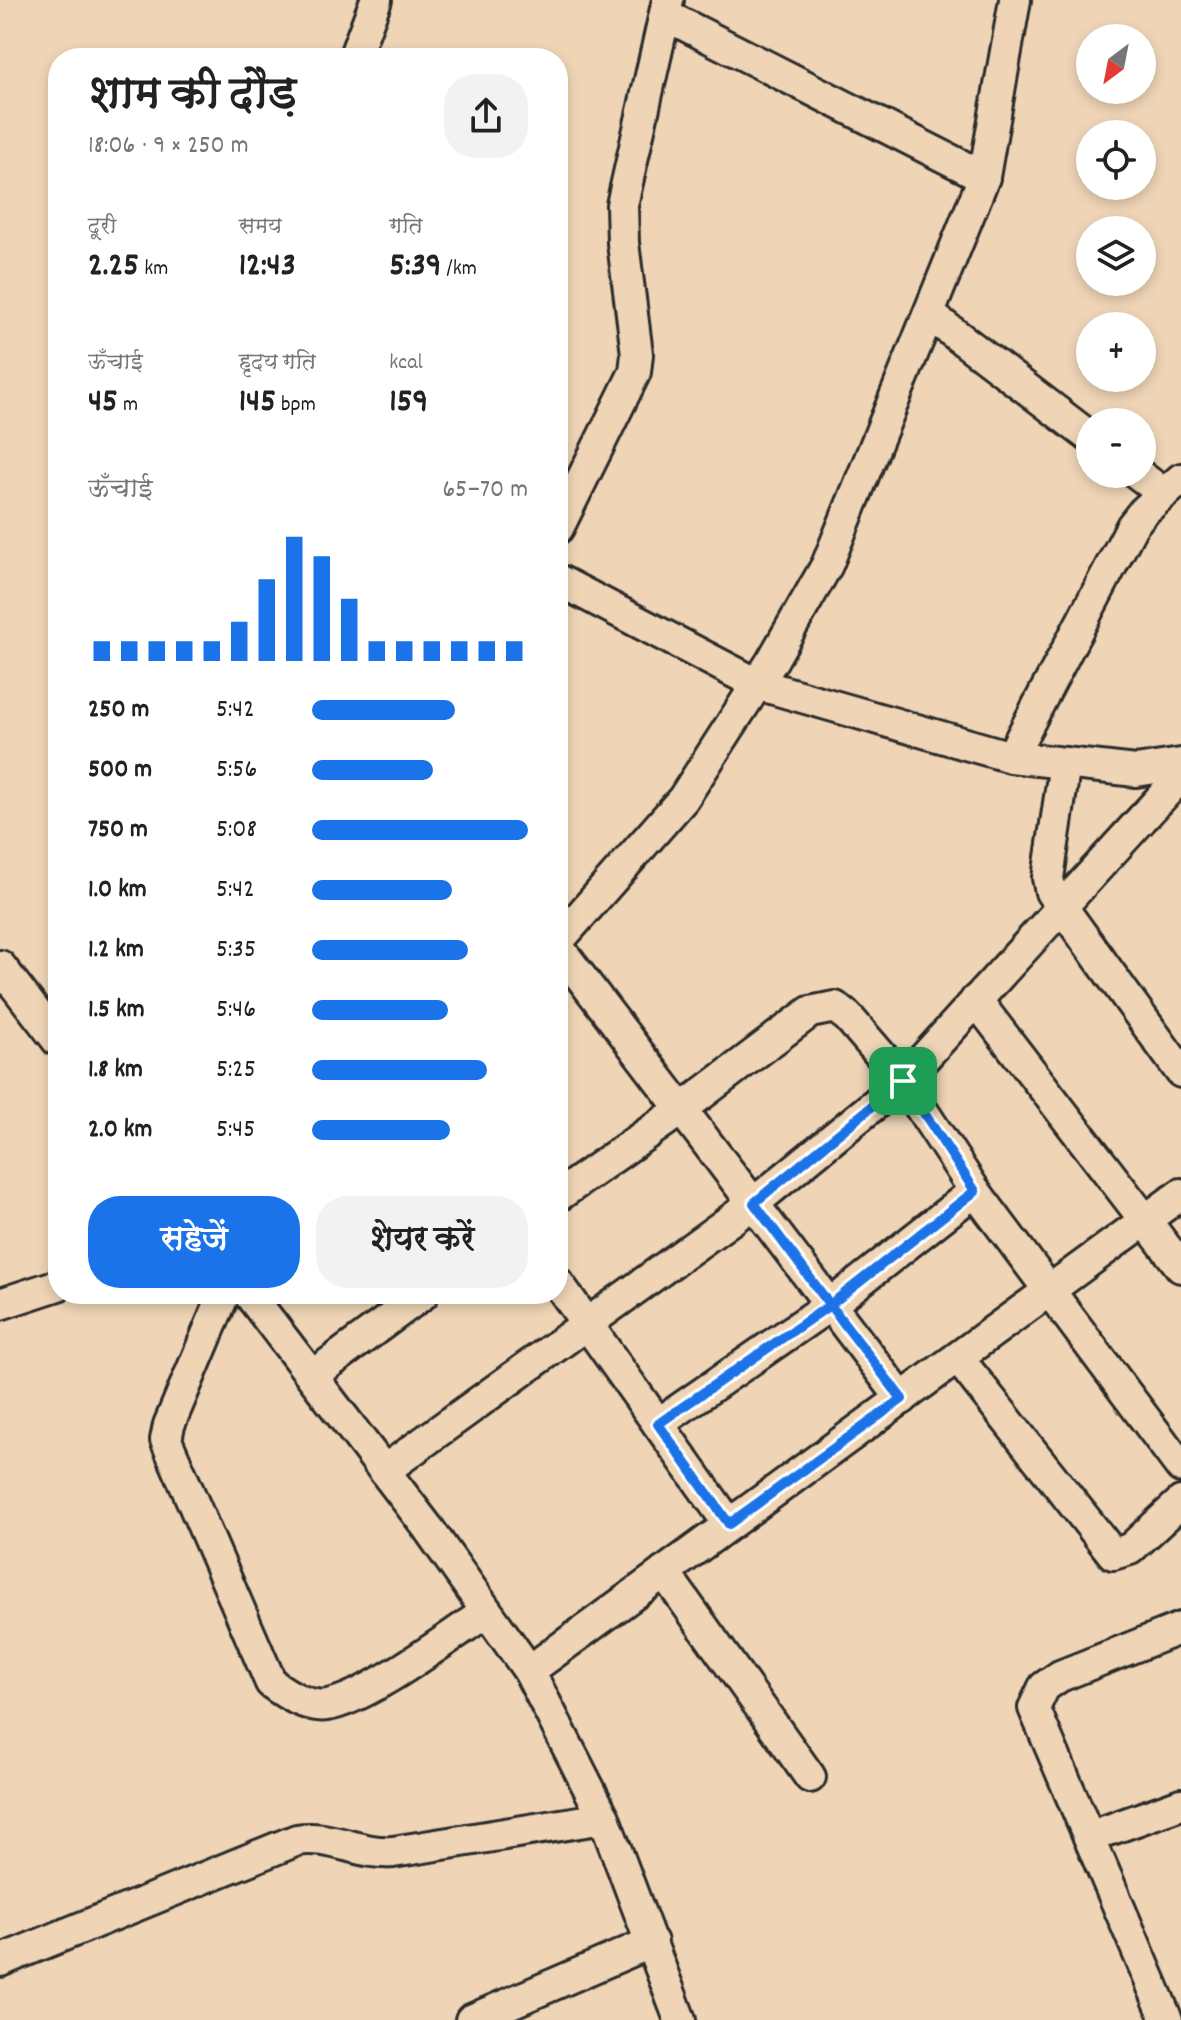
<!DOCTYPE html>
<html lang="hi">
<meta charset="utf-8">
<style>
body{margin:0;font-family:Dekko,"Playpen Sans Deva",sans-serif;background:#f2f2f2;color:#222;height:100vh;display:flex;flex-direction:column;font-size:30px;white-space:nowrap}
*{box-sizing:border-box;margin:0}
p{font-size:26px;color:#767676}
.icon{flex:none;width:44px;height:44px;fill:none;stroke:currentColor;stroke-width:2;stroke-linecap:round;stroke-linejoin:round}
.map{position:relative;flex:1;overflow:hidden}
.side{position:absolute;left:48px;top:48px;width:520px;height:1256px;display:flex;flex-direction:column;background:#fff;border-radius:32px;box-shadow:0 4px 12px #0003}
.side>*{flex:none}
.needle{width:52px;rotate:212deg}
.controls{position:absolute;left:1076px;top:24px;display:grid;gap:16px}
.controls a{display:grid;place-items:center;width:80px;height:80px;border-radius:50%;background:#fff;box-shadow:0 4px 12px #0003;font-size:40px}
.pin{position:absolute;display:grid;place-items:center;width:68px;height:68px;color:#fff;margin:-34px;border-radius:16px;box-shadow:0 4px 12px #0006}
.round{display:grid;place-items:center;flex:none;width:84px;height:84px;border-radius:32px;background:#f2f2f2}
.headline{display:flex;align-items:center;justify-content:space-between;height:136px;padding:0 40px}
h1{font-size:44px;font-weight:800;line-height:60px}
.metrics{display:grid;grid-template-columns:repeat(3,1fr);gap:12px;height:136px;padding:8px 40px}
.metrics div{display:grid;align-content:center}
.metrics b{font-size:34px;font-weight:800}
.metrics small{font-size:22px;font-weight:400}
.metrics p{font-size:22px}
.chart{height:224px;padding:16px 40px}
.chart p{display:flex;justify-content:space-between}
.chart svg{width:100%;height:144px;margin-top:8px;stroke:#1a73e8;stroke-width:6}
.action{display:flex;gap:16px;margin-top:auto;padding:16px 40px}
.action a{flex:1;height:92px;border-radius:32px;background:#1a73e8;color:#fff;font-size:32px;font-weight:800;line-height:92px;text-align:center}
.action a+a{background:#f2f2f2;color:#222}
ul{padding:0 40px;list-style:none;font-size:26px}
li{display:grid;grid-template-columns:128px 96px 1fr;align-items:center;height:60px}
li i{height:20px;border-radius:10px;background:#1a73e8}
.map>svg:first-child{display:block}
</style>
<div class="map">
<svg width="1181" height="2020" viewBox="0 0 1181 2020">
<rect width="100%" height="100%" fill="#efd5b6"/>
<filter id="ink" filterUnits="userSpaceOnUse"><feTurbulence type="fractalNoise" baseFrequency=".0125" numOctaves="2"/><feDisplacementMap in="SourceGraphic" scale="16" xChannelSelector="R" yChannelSelector="G"/><feConvolveMatrix kernelMatrix="1 2 1 2 8 2 1 2 1" color-interpolation-filters="sRGB"/></filter>
<g filter="url(#ink)">
<g fill="none" stroke-linecap="round" stroke-linejoin="round">
<!-- minor casing -->
<g stroke="#2b2b2b" stroke-width="36">
<g id="minor">
<polyline points="665,15 984,177"/>
<polyline points="354,58 376,0"/>
<polyline points="930,315 1090,437"/>
<polyline points="1138,474 1163,493"/>
<polyline points="558,528 635,372 637,354 623,243 622,205 668,0"/>
<polyline points="558,580 757,684 1011,757 1136,771 1181,764"/>
<polyline points="1011,757 1132,526 1143,512 1181,479"/>
<polyline points="1065,763 1048,878 1051,892 1181,1072"/>
<polyline points="558,941 683,799 772,661 827,565 984,177 1015,0"/>
<polyline points="558,947 902,1399"/>
<polyline points="0,966 58,1041"/>
<polyline points="976,1000 1181,1267"/>
<polyline points="558,1196 682,1109 810,1012 835,1007 848,1017 903,1081 975,1191 1181,1467"/>
<polyline points="558,1283 729,1524"/>
<path d="M224 1294 169 1425 166 1440 271 1683C286 1694 307 1708 327 1705 365 1700 449 1637 485 1613"/>
<polyline points="249,1294 428,1528 529,1671 604,1818 680,2020"/>
<polyline points="0,1304 58,1285"/>
<polyline points="958,1358 1113,1554 1130,1549 1181,1502"/>
<polyline points="312,1376 423,1294"/>
<polyline points="658,1424 830,1305 975,1191"/>
<polyline points="385,1470 754,1203 903,1081 1181,776"/>
<polyline points="664,1572 810,1777"/>
<polyline points="529,1671 1181,1194"/>
<polyline points="1089,1837 1181,1804"/>
<path d="M0 1961 297 1840C330 1834 360 1855 393 1852L604 1818"/>
<polyline points="471,2020 652,1942"/>
<polyline points="1167,2020 1034,1708 1044,1687 1060,1676 1181,1628"/>
</g>
</g>
<!-- minor -->
<use href="#minor" stroke="#efd5b6" stroke-width="30"/>
</g>
</g>
<g fill="none" stroke-linecap="round" stroke-linejoin="round" filter="url(#ink)">
<!-- route casing -->
<g stroke="#fff" stroke-width="16">
<polyline id="route" points="903,1081 975,1191 830,1305 902,1399 729,1524 658,1424 830,1305 754,1203 903,1081"/>
</g>
<!-- route -->
<use href="#route" stroke="#1a73e8" stroke-width="10"/>
</g>
</svg>
<div class="controls">
<a><svg class="needle" viewBox="-14 -14 28 28"><path d="M0-13l5 13h-10z" fill="#e53935"/><path d="M0 13l5-13h-10z" fill="#767676"/></svg></a>
<a><svg class="icon" aria-label="locate" viewBox="0 0 24 24"><circle cx="12" cy="12" r="6"/><path d="M12 2v4M12 18v4M2 12h4M18 12h4"/></svg></a>
<a><svg class="icon" aria-label="layers" viewBox="0 0 24 24"><path d="M12 4l9 5-9 5-9-5zM3 14l9 5 9-5"/></svg></a>
<a>+</a>
<a>−</a>
</div>
<div class="pin" style="left:903px;top:1081px;background:#1e9e55"><svg class="icon" aria-label="arrive" viewBox="0 0 24 24"><path d="M6 21V4h12l-3 4 3 4H6"/></svg></div>
<section class="side">
<div class="headline"><div><h1>शाम की दौड़</h1><p>18:06 · 9 × 250 m</p></div><a class="round"><svg class="icon" aria-label="share" viewBox="0 0 24 24"><path d="M12 15V3M7 8l5-5 5 5M5 13v7h14v-7"/></svg></a></div>
<div class="metrics">
<div><p>दूरी</p><b>2.25<small> km</small></b></div>
<div><p>समय</p><b>12:43</b></div>
<div><p>गति</p><b>5:39<small> /km</small></b></div>
</div>
<div class="metrics">
<div><p>ऊँचाई</p><b>45<small> m</small></b></div>
<div><p>हृदय गति</p><b>145<small> bpm</small></b></div>
<div><p>kcal</p><b>159</b></div>
</div>
<div class="chart"><p><span>ऊँचाई</span>65–70 m</p>
<svg viewBox="0 0 160 44" preserveAspectRatio="none"><path d="M5 44V38M15 44V38M25 44V38M35 44V38M45 44V38M55 44V32M65 44V19M75 44V6M85 44V12M95 44V25M105 44V38M115 44V38M125 44V38M135 44V38M145 44V38M155 44V38"/></svg>
</div>
<ul>
<li><b>250 m</b>5:42<i style="width:66%"></i></li>
<li><b>500 m</b>5:56<i style="width:56%"></i></li>
<li><b>750 m</b>5:08<i style="width:100%"></i></li>
<li><b>1.0 km</b>5:42<i style="width:65%"></i></li>
<li><b>1.2 km</b>5:35<i style="width:72%"></i></li>
<li><b>1.5 km</b>5:46<i style="width:63%"></i></li>
<li><b>1.8 km</b>5:25<i style="width:81%"></i></li>
<li><b>2.0 km</b>5:45<i style="width:64%"></i></li>
</ul>
<div class="action"><a>सहेजें</a><a>शेयर करें</a></div>
</section>
</div>
